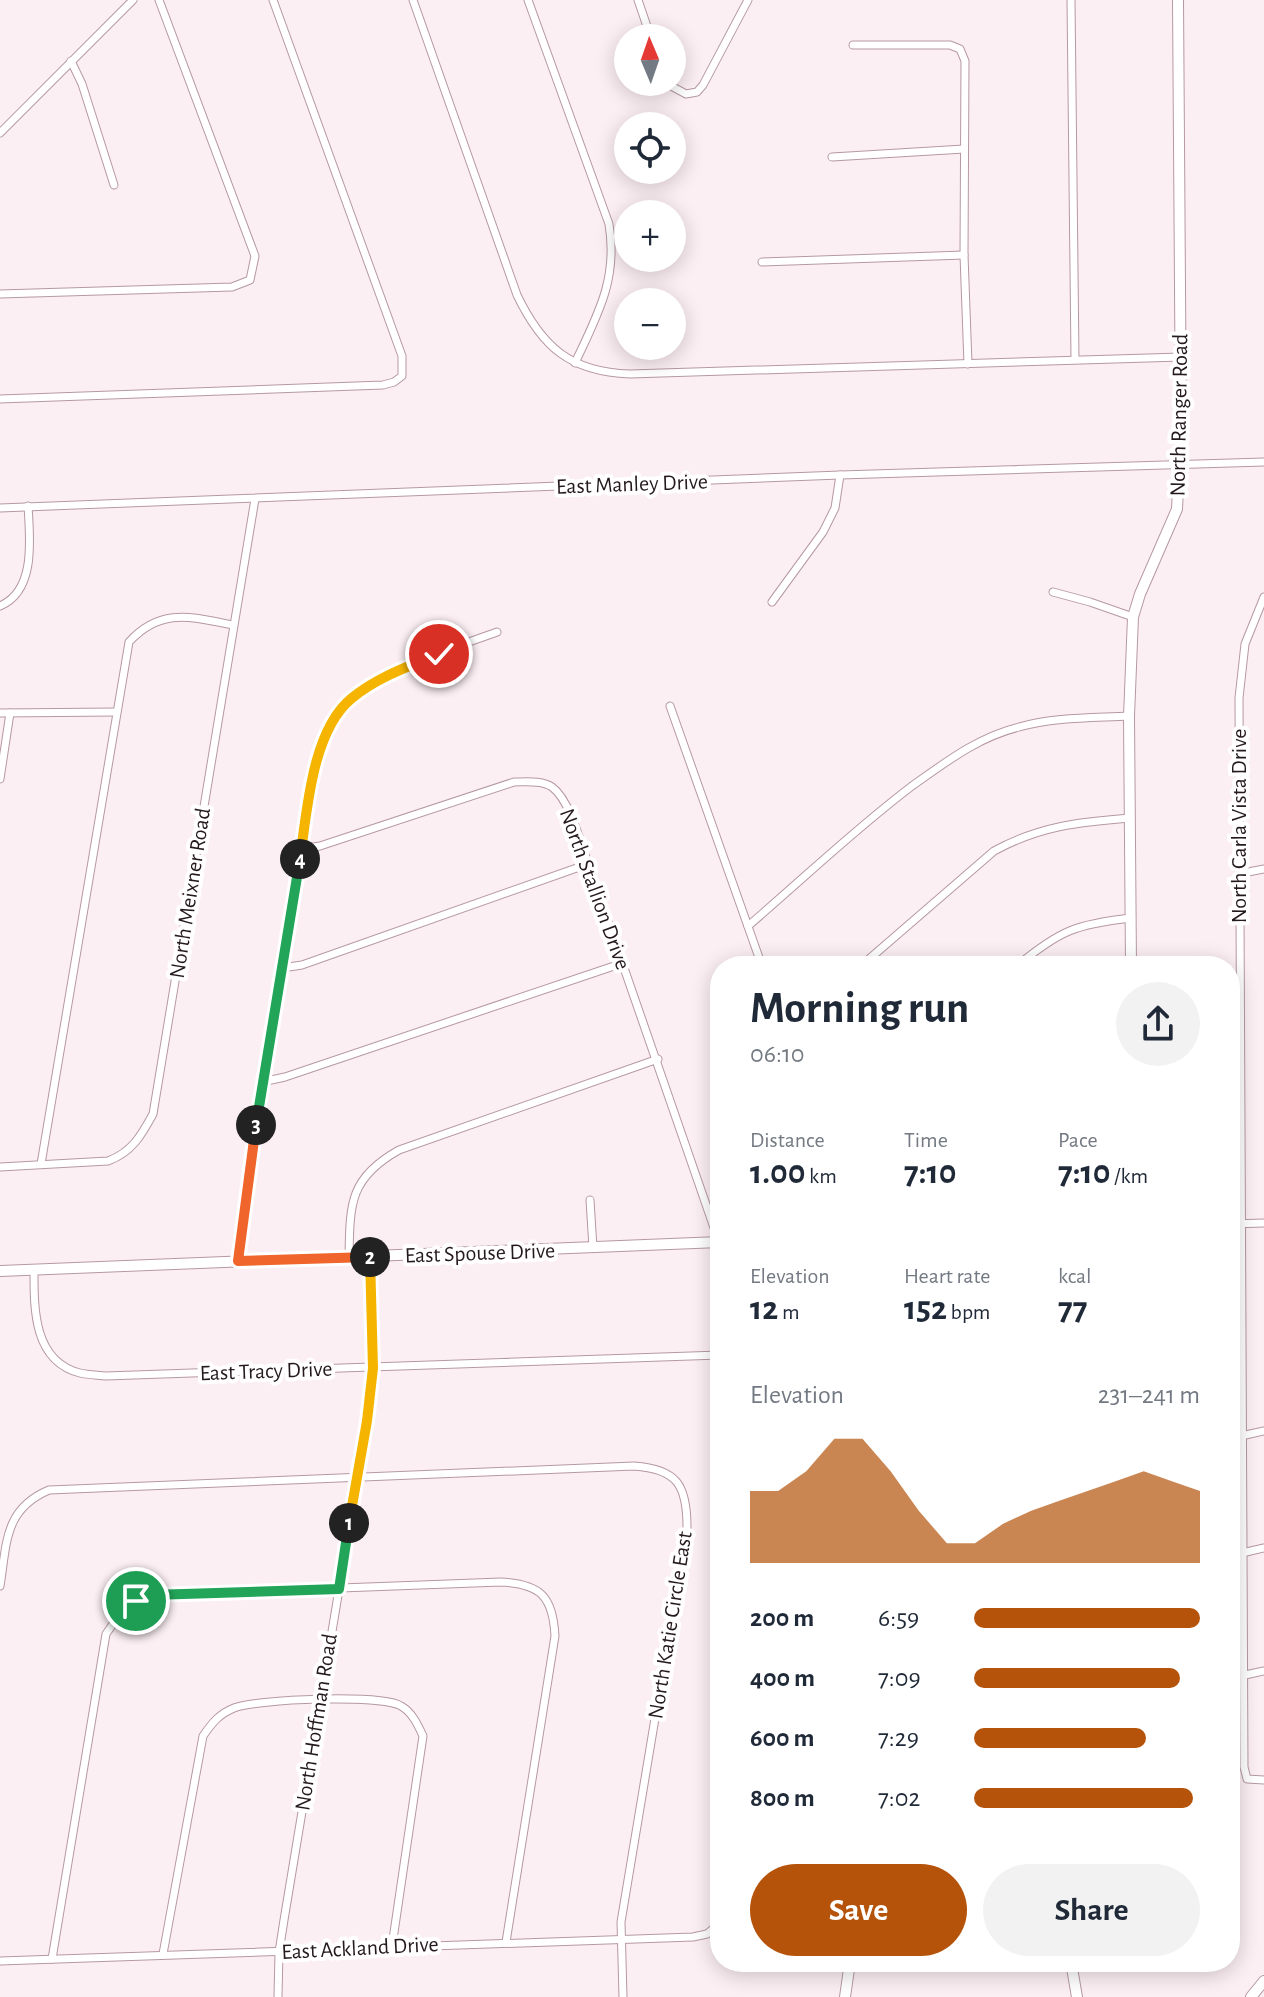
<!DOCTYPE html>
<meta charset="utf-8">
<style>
body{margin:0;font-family:"Alegreya Sans",sans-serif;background:#f2f2f3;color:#1f2937;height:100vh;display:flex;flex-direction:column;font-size:30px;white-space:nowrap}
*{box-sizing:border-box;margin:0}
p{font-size:26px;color:#747a83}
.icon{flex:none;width:44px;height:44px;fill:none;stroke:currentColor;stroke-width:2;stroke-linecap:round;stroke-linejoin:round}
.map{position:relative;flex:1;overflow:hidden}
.side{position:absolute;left:710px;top:956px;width:530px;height:1016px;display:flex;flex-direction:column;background:#fff;border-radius:32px;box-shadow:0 4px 20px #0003}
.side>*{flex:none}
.needle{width:52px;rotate:358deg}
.buttons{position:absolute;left:614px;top:24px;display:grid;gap:16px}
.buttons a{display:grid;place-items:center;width:72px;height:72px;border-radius:50%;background:#fff;box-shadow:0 4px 20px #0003;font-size:40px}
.pin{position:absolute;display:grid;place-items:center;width:68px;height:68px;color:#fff;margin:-34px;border:4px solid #fff;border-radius:50%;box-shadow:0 2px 8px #0007}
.km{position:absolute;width:40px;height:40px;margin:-20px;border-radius:50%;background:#222;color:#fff;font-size:22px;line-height:40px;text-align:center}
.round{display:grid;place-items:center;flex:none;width:84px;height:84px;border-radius:42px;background:#f2f2f3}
.headline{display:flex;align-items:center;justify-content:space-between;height:136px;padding:0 40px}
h1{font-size:44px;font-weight:700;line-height:60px}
.figures{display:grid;grid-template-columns:repeat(3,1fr);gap:12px;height:136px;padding:8px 40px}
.figures div{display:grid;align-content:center}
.figures b{font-size:34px;font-weight:700}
.figures small{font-size:22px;font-weight:400}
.figures p{font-size:22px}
.chart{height:224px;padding:16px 40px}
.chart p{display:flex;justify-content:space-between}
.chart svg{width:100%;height:144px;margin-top:8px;fill:#b45309;opacity:.7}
.cta{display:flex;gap:16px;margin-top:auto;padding:16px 40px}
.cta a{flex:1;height:92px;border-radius:48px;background:#b45309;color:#fff;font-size:32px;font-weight:700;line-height:92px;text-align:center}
.cta a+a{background:#f2f2f3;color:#1f2937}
ul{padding:0 40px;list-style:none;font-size:26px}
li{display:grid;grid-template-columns:128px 96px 1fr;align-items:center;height:60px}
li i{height:20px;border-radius:10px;background:#b45309}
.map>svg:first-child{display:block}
</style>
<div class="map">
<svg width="1264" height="1997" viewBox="0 0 1264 1997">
<rect width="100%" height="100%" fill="#fceff4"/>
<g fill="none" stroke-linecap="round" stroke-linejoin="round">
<!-- street casing -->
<g stroke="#b698a4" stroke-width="9">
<g id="street">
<path d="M413 0 517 295C542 347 570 372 630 374L1181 357"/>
<path d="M528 0 609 224C618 279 598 314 575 363"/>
<polyline points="638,0 651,38"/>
<polyline points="1071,0 1075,359"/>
<polyline points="853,45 950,45 960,49 965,61 964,255 968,364"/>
<polyline points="71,61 82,84 114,185"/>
<polyline points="669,82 673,87 686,94 697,92 703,85 748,0"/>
<polyline points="0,133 133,0"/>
<polyline points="832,157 964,149"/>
<polyline points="762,262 964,255"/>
<polyline points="0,294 232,287 250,280 255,256 159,0"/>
<polyline points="0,399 383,385 394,382 402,376 402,356 273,0"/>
<polyline points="0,508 840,475 1264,462"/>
<polyline points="1053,592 1090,602 1133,617"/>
<polyline points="1264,597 1245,644 1239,698 1244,1767 1247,1779 1264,1780"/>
<polyline points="772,602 823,532 835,508 840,475"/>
<path d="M0 606C36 591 30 539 28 506"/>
<polyline points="670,706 762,966"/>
<polyline points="0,713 115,712"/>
<polyline points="0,779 10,713"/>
<path d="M301 849 320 846 514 782C526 782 542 780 552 787 570 800 581 844 588 864L719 1242"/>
<polyline points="1238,874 1264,869"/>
<path d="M748 926C803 879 855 829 912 786 946 762 978 737 1019 727 1054 717 1092 718 1129 716"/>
<path d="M861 966 994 851C1040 826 1079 822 1130 818"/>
<path d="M1017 966C1059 931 1076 924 1131 918"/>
<polyline points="282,968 302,965 588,864"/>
<polyline points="262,1082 285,1077 623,963"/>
<path d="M41 1164 129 642C161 607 191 617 233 625"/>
<path d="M0 1167 108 1161C132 1152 141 1136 153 1114L255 499"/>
<polyline points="590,1200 593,1248"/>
<polyline points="1230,1224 1264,1223"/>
<path d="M349 1257C350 1204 349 1178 399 1150L658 1059"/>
<path d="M238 1261C248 1143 273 1025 292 908 299 861 310 749 336 714 365 674 451 649 497 632"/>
<path d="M34 1270C34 1308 33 1361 80 1373 88 1375 98 1375 106 1376L720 1355"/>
<polyline points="1241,1436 1264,1431"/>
<polyline points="1242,1553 1264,1548"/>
<path d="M0 1586C7 1543 4 1509 49 1490L634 1466C677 1469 687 1485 687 1527L621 1922 623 1997"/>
<polyline points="1245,1675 1264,1671"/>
<path d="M163 1954 203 1736C212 1723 219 1714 234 1708 257 1699 381 1694 401 1706 412 1712 418 1725 423 1736L392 1946"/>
<path d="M52 1959 106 1634 122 1611 151 1595 501 1582C541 1584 553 1597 555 1636L506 1942"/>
<polyline points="0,1961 693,1937 707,1934 720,1923"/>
<polyline points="278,1997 279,1952 284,1920 367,1421 374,1343 371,1257"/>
</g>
</g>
<!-- secondary casing -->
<g stroke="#b698a4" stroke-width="12">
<g id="secondary">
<polyline points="1131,966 1129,716 1133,617 1140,594 1177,509 1181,430 1178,0"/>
<polyline points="0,1271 720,1242"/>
<polyline points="1071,1962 1077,1997"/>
<polyline points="845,1997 850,1962"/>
<polyline points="1251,1997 1264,1981"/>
</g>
</g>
<!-- street -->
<use href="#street" stroke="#fff" stroke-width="7"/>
<!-- secondary -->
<use href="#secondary" stroke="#fff" stroke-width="10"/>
</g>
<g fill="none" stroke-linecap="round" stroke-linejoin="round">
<!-- split-1 casing -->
<g stroke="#fff" stroke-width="16">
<polyline id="split-1" points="136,1601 151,1595 339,1589 349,1523"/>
</g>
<!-- split-2 casing -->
<g stroke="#fff" stroke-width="16">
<polyline id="split-2" points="349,1523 367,1421 373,1368 370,1257"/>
</g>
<!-- split-3 casing -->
<g stroke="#fff" stroke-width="16">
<polyline id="split-3" points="256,1125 238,1261 370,1257"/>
</g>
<!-- split-4 casing -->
<g stroke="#fff" stroke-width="16">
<polyline id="split-4" points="256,1125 300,859"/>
</g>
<!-- split-5 casing -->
<g stroke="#fff" stroke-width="16">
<path id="split-5" d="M300 859C307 811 312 730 352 698 378 677 409 666 439 654"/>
</g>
<!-- split-1 -->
<use href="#split-1" stroke="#22a559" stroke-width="10"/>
<!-- split-2 -->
<use href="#split-2" stroke="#f5b400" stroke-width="10"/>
<!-- split-3 -->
<use href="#split-3" stroke="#f0652b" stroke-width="10"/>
<!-- split-4 -->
<use href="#split-4" stroke="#22a559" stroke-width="10"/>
<!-- split-5 -->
<use href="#split-5" stroke="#f5b400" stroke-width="10"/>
</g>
<g text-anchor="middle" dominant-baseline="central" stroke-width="8" stroke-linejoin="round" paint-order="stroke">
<!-- street labels -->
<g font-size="22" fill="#24191d" stroke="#fff">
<text transform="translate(1179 415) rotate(-89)">North Ranger Road</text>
<text transform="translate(632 484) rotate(-2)">East Manley Drive</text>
<text transform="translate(1239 826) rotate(-90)">North Carla Vista Drive</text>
<text transform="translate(595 889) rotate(70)">North Stallion Drive</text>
<text transform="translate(190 893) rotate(-81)">North Meixner Road</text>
<text transform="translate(480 1253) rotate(-2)">East Spouse Drive</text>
<text transform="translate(266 1371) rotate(-2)">East Tracy Drive</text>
<text transform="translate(670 1625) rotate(-81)">North Katie Circle East</text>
<text transform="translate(316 1722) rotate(-81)">North Hoffman Road</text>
<text transform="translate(360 1948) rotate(-3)">East Ackland Drive</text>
</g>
</g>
</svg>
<div class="buttons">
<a><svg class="needle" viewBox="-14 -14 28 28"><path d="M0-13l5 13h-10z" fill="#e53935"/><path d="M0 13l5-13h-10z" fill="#747a83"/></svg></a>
<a><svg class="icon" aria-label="locate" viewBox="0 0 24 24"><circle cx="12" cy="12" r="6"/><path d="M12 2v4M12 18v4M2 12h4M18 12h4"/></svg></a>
<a>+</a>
<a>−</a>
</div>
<div class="pin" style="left:136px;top:1601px;background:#1e9e55"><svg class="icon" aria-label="arrive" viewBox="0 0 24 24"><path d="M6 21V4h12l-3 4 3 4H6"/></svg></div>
<div class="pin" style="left:439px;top:654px;background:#d93025"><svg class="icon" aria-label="check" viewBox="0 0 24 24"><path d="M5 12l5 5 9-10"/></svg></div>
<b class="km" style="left:349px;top:1523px">1</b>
<b class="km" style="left:370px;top:1257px">2</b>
<b class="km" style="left:256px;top:1125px">3</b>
<b class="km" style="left:300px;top:859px">4</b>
<section class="side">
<div class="headline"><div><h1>Morning run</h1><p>06:10</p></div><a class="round"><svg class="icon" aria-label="share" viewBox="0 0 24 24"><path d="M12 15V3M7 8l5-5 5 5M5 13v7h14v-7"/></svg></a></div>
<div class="figures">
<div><p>Distance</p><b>1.00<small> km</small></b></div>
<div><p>Time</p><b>7:10</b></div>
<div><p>Pace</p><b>7:10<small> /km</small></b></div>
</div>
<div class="figures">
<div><p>Elevation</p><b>12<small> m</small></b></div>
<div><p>Heart rate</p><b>152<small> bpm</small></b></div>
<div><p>kcal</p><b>77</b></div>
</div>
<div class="chart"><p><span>Elevation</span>231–241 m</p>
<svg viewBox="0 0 160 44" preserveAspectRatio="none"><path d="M0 44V22L10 22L20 16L30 6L40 6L50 16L60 28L70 38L80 38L90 32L100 28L110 25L120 22L130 19L140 16L150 19L160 22V44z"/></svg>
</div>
<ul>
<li><b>200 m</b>6:59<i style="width:100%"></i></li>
<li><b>400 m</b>7:09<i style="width:91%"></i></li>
<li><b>600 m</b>7:29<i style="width:76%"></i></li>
<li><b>800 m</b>7:02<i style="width:97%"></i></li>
</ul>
<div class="cta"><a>Save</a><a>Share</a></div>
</section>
</div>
